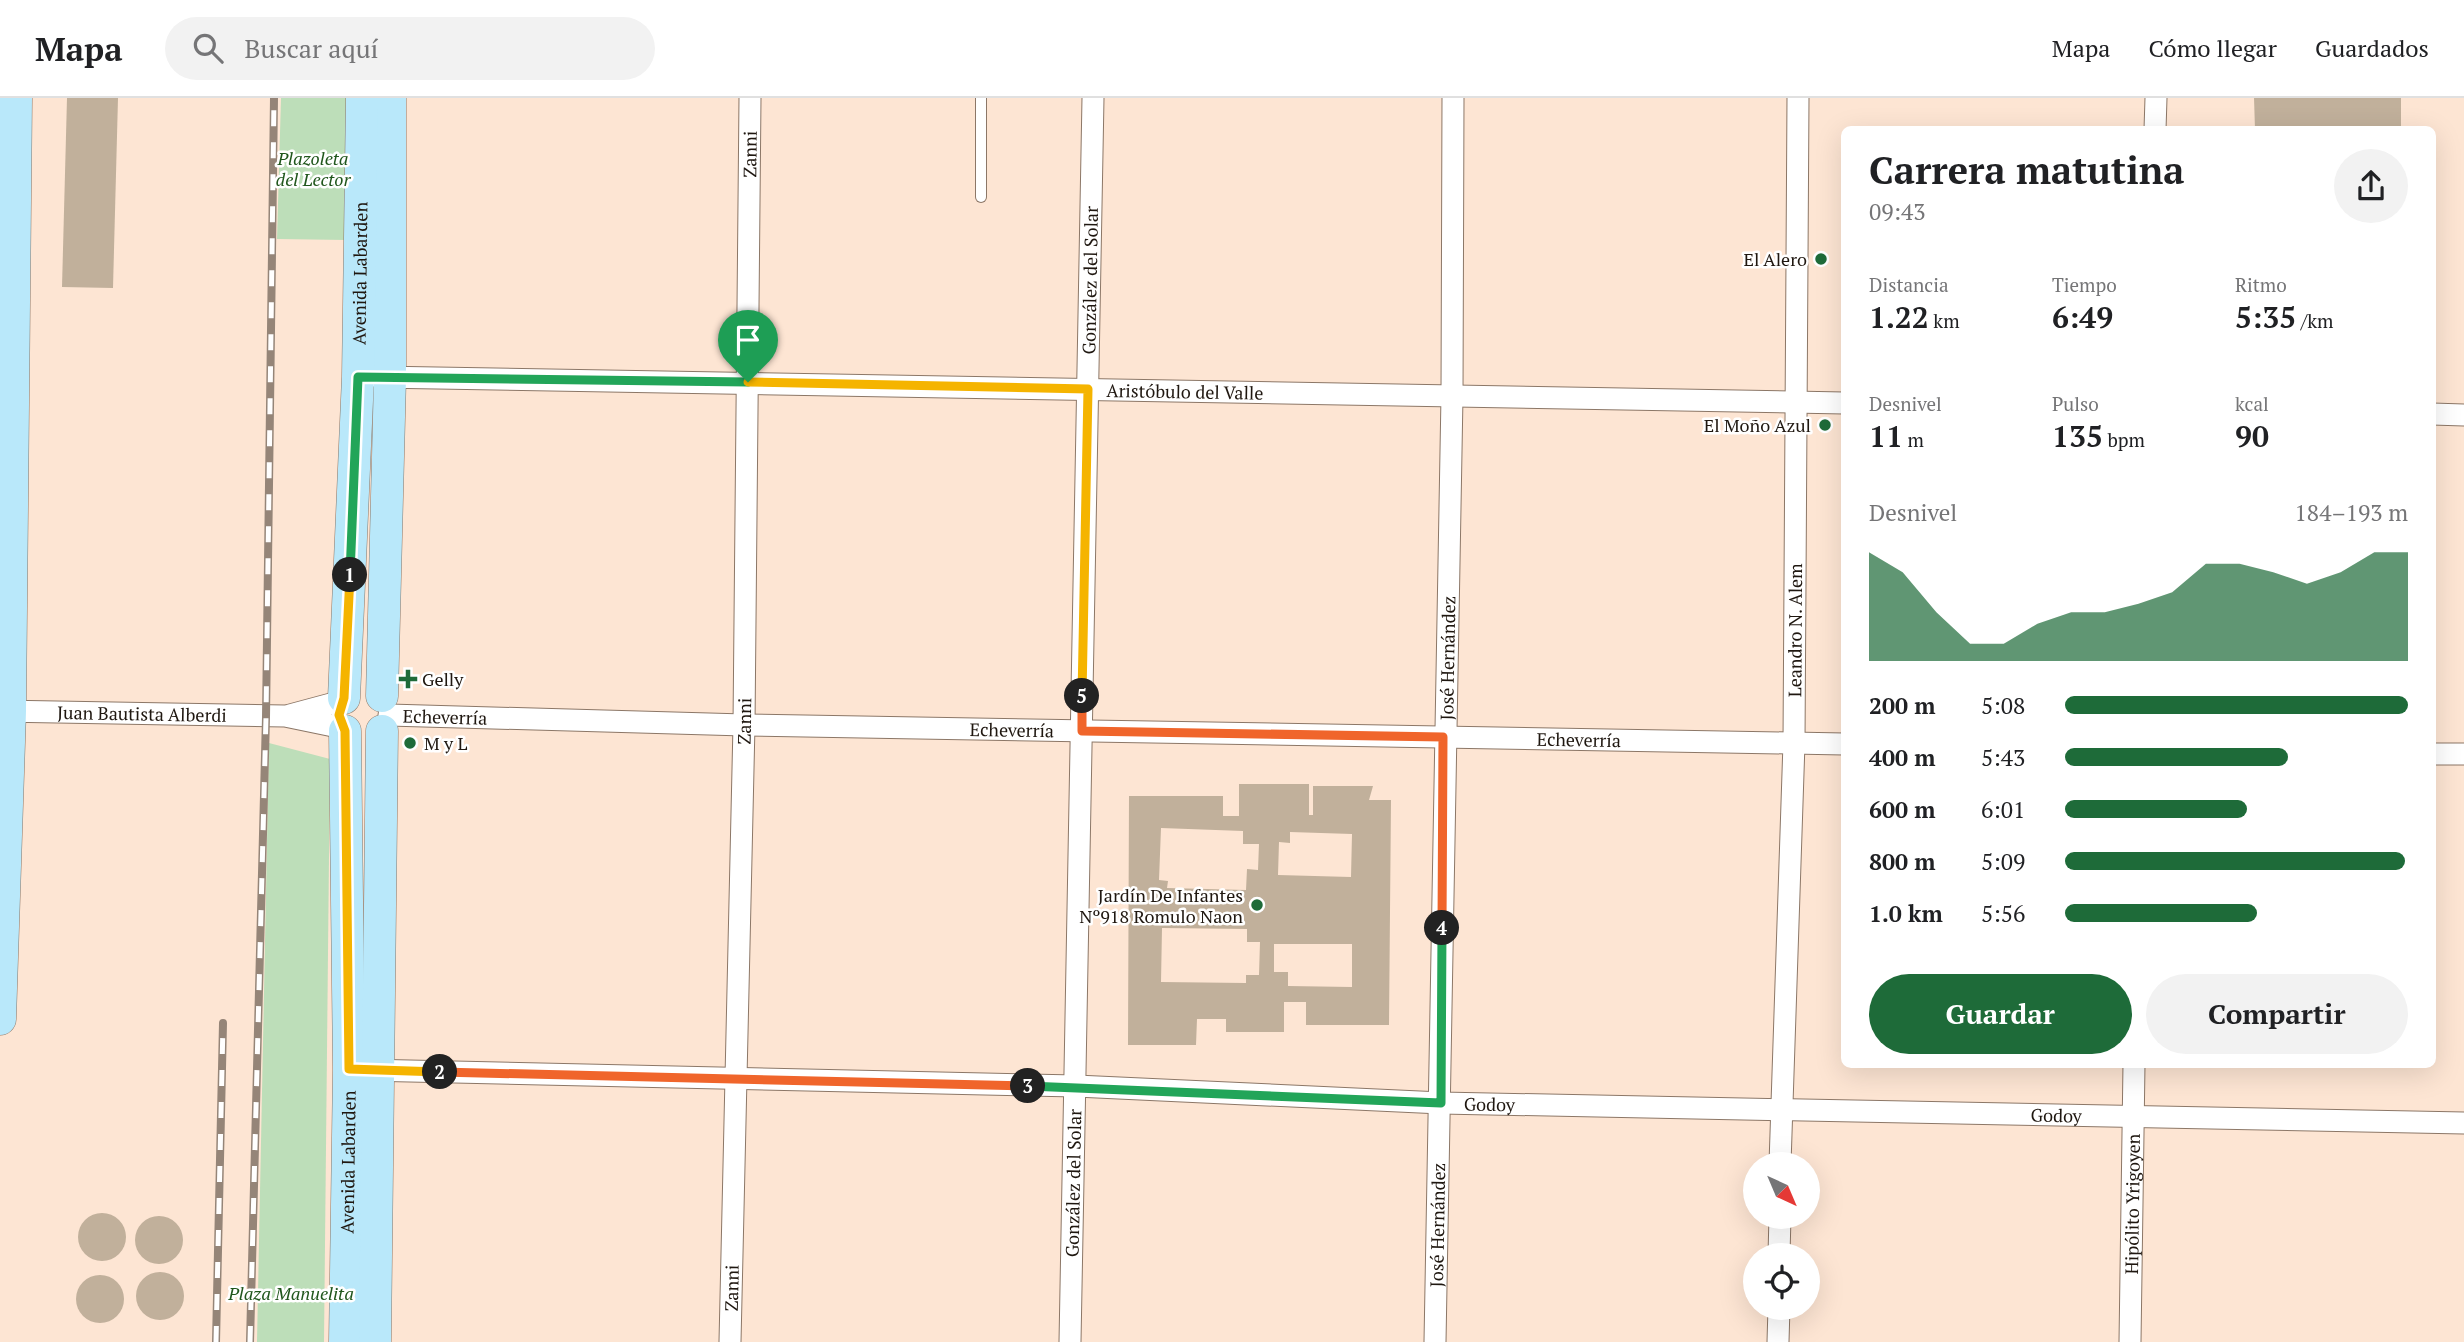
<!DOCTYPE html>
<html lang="es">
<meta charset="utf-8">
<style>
body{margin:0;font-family:"PT Serif",serif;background:#f2f2f2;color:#202124;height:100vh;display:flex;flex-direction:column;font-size:26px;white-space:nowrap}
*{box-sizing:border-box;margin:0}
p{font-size:23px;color:#757577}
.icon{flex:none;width:38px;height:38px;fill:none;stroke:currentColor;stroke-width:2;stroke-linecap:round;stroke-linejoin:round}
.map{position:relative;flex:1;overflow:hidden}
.drawer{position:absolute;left:1841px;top:28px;width:595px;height:942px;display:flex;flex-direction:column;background:#fff;border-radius:10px;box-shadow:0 7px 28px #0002}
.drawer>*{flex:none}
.needle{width:46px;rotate:136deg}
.buttons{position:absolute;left:1743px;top:1054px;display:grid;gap:14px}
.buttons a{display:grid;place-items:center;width:77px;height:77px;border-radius:50%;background:#fff;box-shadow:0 7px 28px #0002;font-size:35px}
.pin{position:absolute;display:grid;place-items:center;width:60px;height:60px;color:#fff;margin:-72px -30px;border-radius:50% 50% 50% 0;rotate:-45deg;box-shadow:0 0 7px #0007}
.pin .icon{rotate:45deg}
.km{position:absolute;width:35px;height:35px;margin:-18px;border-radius:50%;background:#222;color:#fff;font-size:19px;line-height:35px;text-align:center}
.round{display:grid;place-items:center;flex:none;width:74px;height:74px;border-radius:37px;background:#f2f2f2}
.summary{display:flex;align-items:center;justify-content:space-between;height:119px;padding:0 28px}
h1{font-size:38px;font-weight:700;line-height:52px}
.stats{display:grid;grid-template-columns:repeat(3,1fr);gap:10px;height:119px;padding:7px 28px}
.stats div{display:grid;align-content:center}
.stats b{font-size:30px;font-weight:700}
.stats small{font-size:19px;font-weight:400}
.stats p{font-size:19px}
.chart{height:196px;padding:14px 28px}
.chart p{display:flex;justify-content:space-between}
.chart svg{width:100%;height:126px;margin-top:7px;fill:#1e6b39;opacity:.7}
.action{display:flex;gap:14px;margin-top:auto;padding:14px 28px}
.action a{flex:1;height:80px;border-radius:42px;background:#1e6b39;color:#fff;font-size:28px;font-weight:700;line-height:80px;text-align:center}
.action a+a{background:#f2f2f2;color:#202124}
ul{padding:0 28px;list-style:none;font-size:23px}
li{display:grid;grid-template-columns:112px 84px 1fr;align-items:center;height:52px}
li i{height:18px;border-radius:9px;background:#1e6b39}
header{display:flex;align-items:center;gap:42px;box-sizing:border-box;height:98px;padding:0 35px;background:#fff;border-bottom:2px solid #e0e0e0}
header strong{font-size:33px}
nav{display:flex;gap:38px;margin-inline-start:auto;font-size:24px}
.search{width:490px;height:63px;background:#f2f2f2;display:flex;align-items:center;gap:18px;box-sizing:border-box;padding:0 24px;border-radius:38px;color:#757577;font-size:26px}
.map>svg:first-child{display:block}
</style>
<header>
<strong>Mapa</strong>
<div class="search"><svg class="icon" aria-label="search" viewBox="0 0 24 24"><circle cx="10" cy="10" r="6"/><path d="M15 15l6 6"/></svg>Buscar aquí</div>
<nav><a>Mapa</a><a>Cómo llegar</a><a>Guardados</a></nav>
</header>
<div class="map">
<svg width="2464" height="1244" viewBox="0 0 2464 1244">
<rect width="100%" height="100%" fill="#fde5d3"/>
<!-- green -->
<g fill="#bddeb9">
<polygon points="281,0 350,0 346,142 277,141"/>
<polygon points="269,645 330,661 324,1244 257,1244"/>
</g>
<!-- building -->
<g fill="#c1b09b" fill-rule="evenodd">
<polygon points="67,0 118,0 113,190 62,189"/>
<polygon points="2254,0 2401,0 2401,32 2255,32"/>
<path d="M1239 686H1309V717H1313V688H1373L1369 702H1391L1389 927H1306V904H1284V934H1226V921H1197L1196 947H1128L1129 698H1223V718H1239ZM1161 730 1243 733V746H1259L1258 772 1247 771 1246 792 1167 790 1168 783 1159 782ZM1290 734 1352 736 1351 779 1278 777 1279 744 1290 745ZM1162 830 1247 831V844H1260L1259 877H1246V885L1161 884ZM1274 846H1352V889L1288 888V874H1274Z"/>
<circle cx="102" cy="1139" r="24"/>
<circle cx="159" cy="1142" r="24"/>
<circle cx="160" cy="1198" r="24"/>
<circle cx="100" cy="1201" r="24"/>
</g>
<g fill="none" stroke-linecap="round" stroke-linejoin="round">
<!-- lane casing -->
<g stroke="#8c7767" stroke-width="12">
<polyline id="lane" points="981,99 981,0"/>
</g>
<!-- street casing -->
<g stroke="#8c7767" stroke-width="23">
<g id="street">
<polyline points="2155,32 2156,0"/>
<path id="s1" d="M378 279 1844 305"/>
<polyline points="2432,316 2464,317"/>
<path id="s2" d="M0 613 285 618 343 630"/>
<polyline points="290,617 342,603"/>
<path id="s3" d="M389 617 744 627 1844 646"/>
<polyline points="2432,656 2464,656"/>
<path id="s4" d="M365 972 1076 988 1441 1005 2464 1025"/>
<path id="s5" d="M1780 1066 1794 645 1798 0"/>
<polyline points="1779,1157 1780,1118"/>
<path id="s6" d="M730 1244 744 627 750 0"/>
<path id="s7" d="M1070 1244 1093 0"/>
<path id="s8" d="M1435 1244 1452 298 1453 0"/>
<polyline points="1778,1244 1779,1209"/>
<path id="s9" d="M2130 1244 2134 966"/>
</g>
</g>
<!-- secondary casing -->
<g stroke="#8c7767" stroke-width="33">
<g id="secondary">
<polyline points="382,598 390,279 390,0"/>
<path id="s10" d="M344 600 358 279 362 0"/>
<polyline points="0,921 10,613 16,0"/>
<path id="s11" d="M345 1244 349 971 345 633"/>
<polyline points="375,1244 382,633"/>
</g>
</g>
<!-- lane -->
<use href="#lane" stroke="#fff" stroke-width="10"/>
<!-- street -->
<use href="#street" stroke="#fff" stroke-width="21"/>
<!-- secondary -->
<use href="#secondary" stroke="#b9e8fa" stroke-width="32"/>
<!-- rail casing -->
<g stroke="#958578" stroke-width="8">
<g id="rail">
<polyline points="216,1244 223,925"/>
<polyline points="250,1244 266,619 274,0"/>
</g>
</g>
<!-- rail -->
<use href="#rail" stroke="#fff" stroke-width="5" stroke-dasharray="16" stroke-linecap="butt"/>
</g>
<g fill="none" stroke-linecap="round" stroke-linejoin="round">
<!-- split-1 casing -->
<g stroke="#fff" stroke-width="14">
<polyline id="split-1" points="350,477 358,279 748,284"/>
</g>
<!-- split-2 casing -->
<g stroke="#fff" stroke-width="14">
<polyline id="split-2" points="350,477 344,600 339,617 345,633 349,971 440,974"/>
</g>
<!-- split-3 casing -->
<g stroke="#fff" stroke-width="14">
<polyline id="split-3" points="440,974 1028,988"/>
</g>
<!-- split-4 casing -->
<g stroke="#fff" stroke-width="14">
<polyline id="split-4" points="1028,988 1441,1005 1442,830"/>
</g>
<!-- split-5 casing -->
<g stroke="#fff" stroke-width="14">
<polyline id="split-5" points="1082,598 1082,633 1443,639 1442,830"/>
</g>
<!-- split-6 casing -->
<g stroke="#fff" stroke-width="14">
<polyline id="split-6" points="748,284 1088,291 1082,598"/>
</g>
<!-- split-1 -->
<use href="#split-1" stroke="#22a559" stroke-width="9"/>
<!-- split-2 -->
<use href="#split-2" stroke="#f5b400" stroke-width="9"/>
<!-- split-3 -->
<use href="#split-3" stroke="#f0652b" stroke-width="9"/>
<!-- split-4 -->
<use href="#split-4" stroke="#22a559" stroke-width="9"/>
<!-- split-5 -->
<use href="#split-5" stroke="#f0652b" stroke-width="9"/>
<!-- split-6 -->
<use href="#split-6" stroke="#f5b400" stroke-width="9"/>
</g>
<!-- markers -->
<g fill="#1e6b39" stroke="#fff" stroke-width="2.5">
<circle cx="1821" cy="161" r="7"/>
<circle cx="1825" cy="327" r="7"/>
<path d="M404.5 570.5h7v7h7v7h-7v7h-7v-7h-7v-7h7z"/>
<circle cx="410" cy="645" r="7"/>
<circle cx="1257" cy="807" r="7"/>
</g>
<g text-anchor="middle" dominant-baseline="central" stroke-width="5" stroke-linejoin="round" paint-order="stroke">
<!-- street labels -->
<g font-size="18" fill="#1f1710" stroke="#fff">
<text stroke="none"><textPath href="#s6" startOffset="1188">Zanni</textPath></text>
<text stroke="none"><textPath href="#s10" startOffset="425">Avenida Labarden</textPath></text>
<text stroke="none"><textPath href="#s7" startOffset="1062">González del Solar</textPath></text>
<text stroke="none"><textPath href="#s1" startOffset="807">Aristóbulo del Valle</textPath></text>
<text stroke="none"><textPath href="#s5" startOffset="534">Leandro N. Alem</textPath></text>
<text stroke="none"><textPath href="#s8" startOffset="684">José Hernández</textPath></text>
<text stroke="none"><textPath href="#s2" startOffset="142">Juan Bautista Alberdi</textPath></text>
<text stroke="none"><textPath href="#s3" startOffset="56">Echeverría</textPath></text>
<text stroke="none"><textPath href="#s6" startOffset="621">Zanni</textPath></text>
<text stroke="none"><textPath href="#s3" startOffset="623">Echeverría</textPath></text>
<text stroke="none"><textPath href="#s3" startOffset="1190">Echeverría</textPath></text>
<text stroke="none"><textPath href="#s4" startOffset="1125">Godoy</textPath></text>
<text stroke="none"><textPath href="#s4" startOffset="1692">Godoy</textPath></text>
<text stroke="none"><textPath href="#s11" startOffset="180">Avenida Labarden</textPath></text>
<text stroke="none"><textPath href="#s7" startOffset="159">González del Solar</textPath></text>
<text stroke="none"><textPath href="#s9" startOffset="138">Hipólito Yrigoyen</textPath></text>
<text stroke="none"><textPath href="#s8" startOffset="117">José Hernández</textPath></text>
<text stroke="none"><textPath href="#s6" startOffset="54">Zanni</textPath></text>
</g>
<!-- park labels -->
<g font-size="18" font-style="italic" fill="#20561c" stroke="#fff">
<text x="313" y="60">Plazoleta<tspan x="313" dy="21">del Lector</tspan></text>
<text x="291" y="1195">Plaza Manuelita</text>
</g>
<!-- poi labels -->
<g font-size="18" fill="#1f1710" stroke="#fff" text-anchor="end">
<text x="1807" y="161">El Alero</text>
<text x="1811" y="327">El Moño Azul</text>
<text x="422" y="581" text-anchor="start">Gelly</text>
<text x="424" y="645" text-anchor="start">M y L</text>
<text x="1243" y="797">Jardín De Infantes<tspan x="1243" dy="21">Nº918 Romulo Naon</tspan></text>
</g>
</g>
</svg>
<div class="buttons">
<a><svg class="needle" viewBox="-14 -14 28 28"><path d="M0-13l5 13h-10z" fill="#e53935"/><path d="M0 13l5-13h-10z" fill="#757577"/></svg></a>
<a><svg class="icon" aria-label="locate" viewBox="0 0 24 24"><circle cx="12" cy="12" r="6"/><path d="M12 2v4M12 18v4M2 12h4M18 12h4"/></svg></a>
</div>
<div class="pin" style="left:748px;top:284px;background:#1e9e55"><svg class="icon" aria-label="arrive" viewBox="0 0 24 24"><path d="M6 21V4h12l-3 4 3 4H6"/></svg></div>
<b class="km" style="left:350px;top:477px">1</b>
<b class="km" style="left:440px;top:974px">2</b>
<b class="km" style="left:1028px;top:988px">3</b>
<b class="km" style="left:1442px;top:830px">4</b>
<b class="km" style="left:1082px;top:598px">5</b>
<section class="drawer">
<div class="summary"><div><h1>Carrera matutina</h1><p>09:43</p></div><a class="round"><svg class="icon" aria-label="share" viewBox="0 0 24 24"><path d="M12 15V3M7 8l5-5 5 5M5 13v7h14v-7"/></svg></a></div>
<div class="stats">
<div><p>Distancia</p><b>1.22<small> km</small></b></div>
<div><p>Tiempo</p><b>6:49</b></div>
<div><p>Ritmo</p><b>5:35<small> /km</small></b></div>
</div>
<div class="stats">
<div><p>Desnivel</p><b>11<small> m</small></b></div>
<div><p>Pulso</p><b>135<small> bpm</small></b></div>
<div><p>kcal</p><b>90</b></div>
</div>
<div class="chart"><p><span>Desnivel</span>184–193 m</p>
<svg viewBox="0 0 160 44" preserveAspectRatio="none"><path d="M0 44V6L10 13L20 27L30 38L40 38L50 31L60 27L70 27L80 24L90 20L100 10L110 10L120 13L130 17L140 13L150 6L160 6V44z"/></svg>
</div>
<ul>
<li><b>200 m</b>5:08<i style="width:100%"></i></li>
<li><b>400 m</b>5:43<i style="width:65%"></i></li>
<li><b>600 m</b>6:01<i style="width:53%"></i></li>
<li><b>800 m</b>5:09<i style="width:99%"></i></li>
<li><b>1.0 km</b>5:56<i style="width:56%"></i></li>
</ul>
<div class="action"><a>Guardar</a><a>Compartir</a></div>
</section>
</div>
